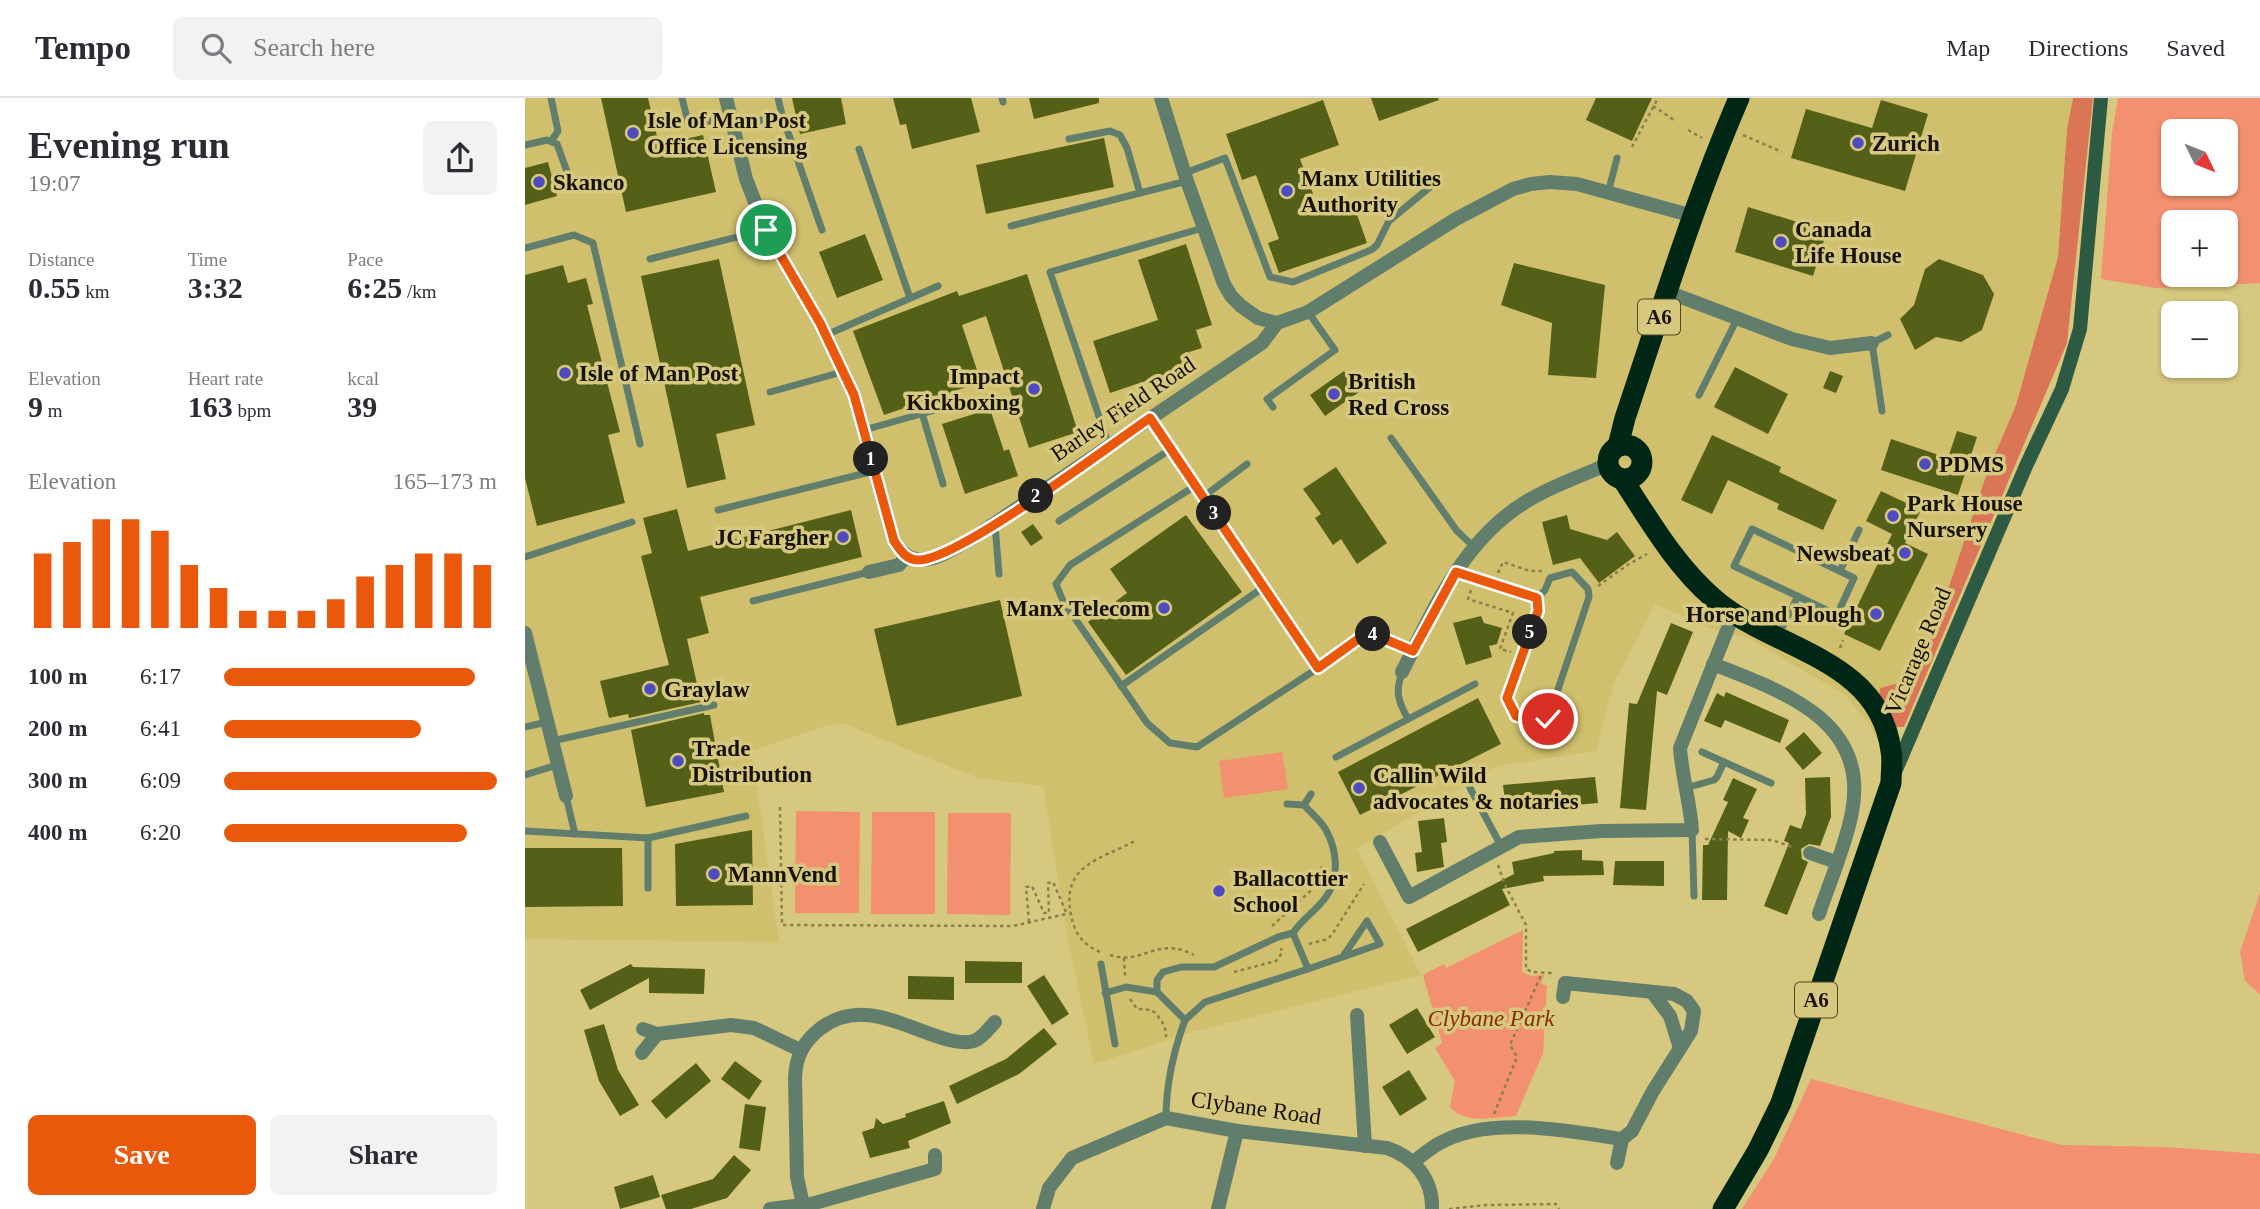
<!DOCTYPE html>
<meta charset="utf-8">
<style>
body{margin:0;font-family:Georgia,serif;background:#f2f2f3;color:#2b2b33;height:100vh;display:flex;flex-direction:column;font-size:26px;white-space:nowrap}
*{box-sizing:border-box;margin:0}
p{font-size:23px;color:#7c7c81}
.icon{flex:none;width:38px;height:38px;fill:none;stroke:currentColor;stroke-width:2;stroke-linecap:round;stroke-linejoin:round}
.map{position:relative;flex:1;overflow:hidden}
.details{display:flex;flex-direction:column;background:#fff;width:525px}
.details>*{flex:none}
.needle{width:46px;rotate:133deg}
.controls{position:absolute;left:1636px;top:21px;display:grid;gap:14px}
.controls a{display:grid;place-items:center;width:77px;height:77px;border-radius:10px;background:#fff;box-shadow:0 2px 5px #0004;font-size:35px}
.pin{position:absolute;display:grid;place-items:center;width:60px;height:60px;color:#fff;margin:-30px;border:4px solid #fff;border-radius:50%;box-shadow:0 2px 7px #0007}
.km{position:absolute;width:35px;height:35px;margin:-18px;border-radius:50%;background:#222;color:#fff;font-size:19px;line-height:35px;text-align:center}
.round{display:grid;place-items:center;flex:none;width:74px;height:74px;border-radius:10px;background:#f2f2f3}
.headline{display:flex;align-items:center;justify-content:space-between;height:119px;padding:0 28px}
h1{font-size:38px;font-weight:700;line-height:52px}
.stats{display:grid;grid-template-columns:repeat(3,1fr);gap:10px;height:119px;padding:7px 28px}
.stats div{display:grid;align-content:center}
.stats b{font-size:30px;font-weight:700}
.stats small{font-size:19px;font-weight:400}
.stats p{font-size:19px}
.chart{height:196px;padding:14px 28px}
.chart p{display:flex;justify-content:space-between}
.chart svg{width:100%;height:126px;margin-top:7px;stroke:#ea580c;stroke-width:6}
.primary-button{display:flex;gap:14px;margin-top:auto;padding:14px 28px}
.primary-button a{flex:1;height:80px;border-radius:10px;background:#ea580c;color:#fff;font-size:28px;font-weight:700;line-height:80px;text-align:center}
.primary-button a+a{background:#f2f2f3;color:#2b2b33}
ul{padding:0 28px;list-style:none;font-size:23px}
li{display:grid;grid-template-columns:112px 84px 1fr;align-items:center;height:52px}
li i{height:18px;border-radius:9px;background:#ea580c}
header{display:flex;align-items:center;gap:42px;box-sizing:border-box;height:98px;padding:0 35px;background:#fff;border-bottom:2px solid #e1e1e2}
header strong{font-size:33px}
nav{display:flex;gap:38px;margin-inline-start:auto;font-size:24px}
.search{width:490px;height:63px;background:#f2f2f3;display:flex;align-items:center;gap:18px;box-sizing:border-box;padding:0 24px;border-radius:10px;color:#7c7c81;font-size:26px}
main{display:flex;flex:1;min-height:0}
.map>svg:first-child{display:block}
</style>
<header>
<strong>Tempo</strong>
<div class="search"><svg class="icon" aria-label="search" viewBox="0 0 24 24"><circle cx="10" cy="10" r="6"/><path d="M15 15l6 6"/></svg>Search here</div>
<nav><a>Map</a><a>Directions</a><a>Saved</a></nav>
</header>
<main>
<section class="details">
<div class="headline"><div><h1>Evening run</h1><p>19:07</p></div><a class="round"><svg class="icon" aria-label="share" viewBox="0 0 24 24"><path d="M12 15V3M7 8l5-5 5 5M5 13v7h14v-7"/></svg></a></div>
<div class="stats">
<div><p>Distance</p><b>0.55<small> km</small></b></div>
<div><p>Time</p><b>3:32</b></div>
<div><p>Pace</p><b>6:25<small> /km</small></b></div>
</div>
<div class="stats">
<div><p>Elevation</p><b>9<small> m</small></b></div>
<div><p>Heart rate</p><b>163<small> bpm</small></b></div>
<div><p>kcal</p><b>39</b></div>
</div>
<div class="chart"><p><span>Elevation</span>165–173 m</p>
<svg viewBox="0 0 160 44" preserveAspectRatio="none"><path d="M5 44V18M15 44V14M25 44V6M35 44V6M45 44V10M55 44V22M65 44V30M75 44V38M85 44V38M95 44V38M105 44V34M115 44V26M125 44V22M135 44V18M145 44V18M155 44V22"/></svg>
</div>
<ul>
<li><b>100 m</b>6:17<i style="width:92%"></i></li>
<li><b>200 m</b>6:41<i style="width:72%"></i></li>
<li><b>300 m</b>6:09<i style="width:100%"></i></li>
<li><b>400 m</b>6:20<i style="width:89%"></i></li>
</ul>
<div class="primary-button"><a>Save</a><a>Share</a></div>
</section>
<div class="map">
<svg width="1735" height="1111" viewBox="0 0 1735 1111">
<rect width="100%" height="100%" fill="#d7c87f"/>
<!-- built -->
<polygon fill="#d0c06d" points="0,0 1548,0 1542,31 1533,159 1491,307 1462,375 1402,554 1374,585 1356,649 1343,625 1320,597 1223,540 1192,533 1130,506 1089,585 1071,653 972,668 832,751 896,877 666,934 569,966 542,836 518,688 453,680 320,626 303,627 227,653 254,844 0,841"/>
<!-- green -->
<g fill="#f29070" fill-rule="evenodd">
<path d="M1593 0H1735V185L1631 190 1576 181 1587 35ZM1648 33H1701V86H1648ZM1648 124H1701V177H1648Z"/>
<polygon points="757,654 763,691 699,700 694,663"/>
<polygon points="271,713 335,714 334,815 270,815"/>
<polygon points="347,714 410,714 410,816 346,816"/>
<polygon points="423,715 486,715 485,817 422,816"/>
<polygon points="1735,795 1735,896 1720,883 1715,854"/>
<path d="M998 832 997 874 1006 878 1019 877 1016 886 1022 887 1018 955 991 1018C969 1019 940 1027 925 1009L930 983 910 950 917 945 898 877 919 866 921 870Z"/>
<polygon points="1286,981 1537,1047 1641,1049 1735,1056 1735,1111 1217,1111 1249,1061"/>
</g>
<!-- forest -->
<polygon fill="#da7655" points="1548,0 1568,0 1542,245 1379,629 1370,629 1354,601 1355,590 1374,585 1402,554 1462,375 1491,307 1533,159 1542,31"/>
<!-- building -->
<g fill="#546018">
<polygon points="76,0 123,0 134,47 178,37 191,94 101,114"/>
<polygon points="267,0 316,0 321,26 275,36"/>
<polygon points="368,0 446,0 455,34 387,51 381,26 375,27"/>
<polygon points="504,0 574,0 574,5 509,21"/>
<polygon points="846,0 913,0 914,2 854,23"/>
<polygon points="1071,0 1127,0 1107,43 1061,22"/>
<polygon points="798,2 814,47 775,61 796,117 828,105 842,145 754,175 743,145 754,141 731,77 717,82 701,36"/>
<polygon points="1356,2 1403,16 1380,93 1266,60 1281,11 1347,30"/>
<polygon points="579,40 589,89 461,116 451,67"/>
<polygon points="23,64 32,98 0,107 0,70"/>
<polygon points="1223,109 1302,133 1288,178 1210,154"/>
<polygon points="340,136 358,182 312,200 294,154"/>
<polygon points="661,146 687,227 671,232 677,250 664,254 668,267 585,295 568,243 633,222 613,162"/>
<polygon points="194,161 230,327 191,336 201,381 162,390 116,178"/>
<polygon points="1414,161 1458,177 1469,196 1457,232 1436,244 1411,239 1390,252 1375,221 1389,207 1400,171"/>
<polygon points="989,165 1080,187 1071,280 1023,277 1027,225 976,207"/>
<polygon points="38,167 43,185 61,180 68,206 62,207 95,334 83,337 100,405 12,428 0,380 0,177"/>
<polygon points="502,176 553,334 504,350 461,218 437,227 456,284 359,317 328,233 432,193 434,198"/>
<polygon points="1210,269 1263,296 1243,336 1189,309"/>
<polygon points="819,273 834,294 800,318 785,297"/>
<polygon points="1305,273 1318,278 1311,295 1298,290"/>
<polygon points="465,311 479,353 484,351 493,378 440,396 417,326"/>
<polygon points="1432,333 1452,339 1433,397 1356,372 1366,341 1423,360"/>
<polygon points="1187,337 1256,369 1254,374 1312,402 1298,432 1252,411 1254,406 1203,382 1187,416 1156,402"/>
<polygon points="811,369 862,445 832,466 816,441 808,447 790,420 796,416 778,391"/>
<polygon points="1356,393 1396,412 1380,445 1403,456 1355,553 1319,536 1367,436 1341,423"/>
<polygon points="152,411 163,453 326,412 337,459 175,499 184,535 162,541 176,604 104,620 103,616 84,620 75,583 144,567 116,458 127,455 118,420"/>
<polygon points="661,417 717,494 601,577 563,524 602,495 585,471"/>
<polygon points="1042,417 1045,431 1082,442 1092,434 1110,458 1074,485 1055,460 1028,467 1017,424"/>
<polygon points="508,426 518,440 506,448 496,434"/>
<polygon points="475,502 497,598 372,628 349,531"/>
<polygon points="956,518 959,525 977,530 972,546 964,548 967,559 941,567 928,525"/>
<polygon points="1146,525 1168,534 1142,597 1132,593 1121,712 1095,710 1104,605 1112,606"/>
<polygon points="1201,594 1264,622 1255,645 1200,622 1196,630 1179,623 1192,595 1199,599"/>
<polygon points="953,600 976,646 835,717 813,674"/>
<polygon points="179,615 179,617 185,617 199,694 121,709 106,632"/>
<polygon points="1279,634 1297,655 1278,672 1260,650"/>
<polygon points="1070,679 1073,705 981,713 978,687"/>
<polygon points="1305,679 1306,719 1295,748 1284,746 1276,751 1277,761 1283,764 1262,817 1239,808 1264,745 1259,743 1265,727 1276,731 1281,716 1280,680"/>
<polygon points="1208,680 1232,691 1218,720 1224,722 1216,740 1203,733 1202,802 1177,802 1178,747 1183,747 1203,704 1198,702"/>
<polygon points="919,720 922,744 916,745 919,769 892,774 890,755 897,754 893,723"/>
<polygon points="227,732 228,807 151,808 150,746"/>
<polygon points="0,750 97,750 98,808 0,809"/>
<polygon points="1057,752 1057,762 1078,763 1079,777 1018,778 1019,783 977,791 985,807 893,854 881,831 989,776 987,764 1029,755 1029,753"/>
<polygon points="1090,763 1139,763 1139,788 1088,787"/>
<polygon points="440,863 497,864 497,885 440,885"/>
<polygon points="106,866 108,869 180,871 179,896 124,895 124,880 65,912 55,892"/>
<polygon points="519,877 544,916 527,927 502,888"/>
<polygon points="383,878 429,879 429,902 383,901"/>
<polygon points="892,910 910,939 882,956 864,927"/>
<polygon points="79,926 93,972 114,1007 95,1018 74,983 59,932"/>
<polygon points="519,930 532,946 494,976 432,1006 424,988 481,961"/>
<polygon points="210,963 237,983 224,1002 196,981"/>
<polygon points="171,965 186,983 141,1021 126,1003"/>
<polygon points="884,972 902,1001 875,1018 857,989"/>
<polygon points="419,1003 426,1025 383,1043 385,1050 345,1060 337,1034 349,1030 351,1020 358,1026 381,1019 380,1016"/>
<polygon points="220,1006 241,1009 235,1053 214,1050"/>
<polygon points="209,1057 226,1072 202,1100 166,1111 141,1111 136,1097 188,1081"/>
<polygon points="128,1077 135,1099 95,1111 89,1089"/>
</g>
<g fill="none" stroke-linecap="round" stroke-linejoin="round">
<!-- path -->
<g stroke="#8a804c" stroke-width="2.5" stroke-dasharray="3.5 3.5" stroke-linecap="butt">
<polyline points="1128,8 1149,22"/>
<polyline points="1163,32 1177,40"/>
<polyline points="1218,37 1257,54"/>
<polyline points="1107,49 1133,0"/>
<polyline points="973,475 978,464 1005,473 1017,473"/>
<polyline points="1073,488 1104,466 1122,456"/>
<polyline points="946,492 943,501 988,515 975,551 986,554"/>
<polyline points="1315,550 1318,542"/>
<polyline points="255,709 257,827 488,828 541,816"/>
<polyline points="1180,741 1247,742 1270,750"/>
<polyline points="973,767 980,787 1001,827 1001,871 1007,874 1026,875 1025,879"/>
<polyline points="504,824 501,789 507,788 519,815 524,815 523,785 528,784 542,816"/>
<polyline points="747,828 793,786 797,768"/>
<polyline points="784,846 803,841 808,835 839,786"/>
<path d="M575 854C558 846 550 837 546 817 536 767 574 762 610 743"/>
<path d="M585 857C619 868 632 837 669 857"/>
<polyline points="599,860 600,878"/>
<polyline points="709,874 751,863 757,855 756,850"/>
<path d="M605 901 612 911 627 912C636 921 641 927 641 939"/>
<polyline points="969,1016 992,959 985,947 1017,875"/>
<polyline points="924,1111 961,1107 1031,1106 1034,1111"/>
</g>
<!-- lane -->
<g stroke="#617e6d" stroke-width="7">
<polyline points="26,0 33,33 27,42"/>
<polyline points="157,0 164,28 205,18"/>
<polyline points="253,0 257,17 297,132"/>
<polyline points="477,0 478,4"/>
<polyline points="208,29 257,17"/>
<polyline points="544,41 585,33 595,37 602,50 615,95"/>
<polyline points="0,47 22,42 32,46 48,90"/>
<polyline points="334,51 385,200"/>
<polyline points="660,75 700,60 745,179 768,184 846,152 852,147 864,123 905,89"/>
<polyline points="1083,95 1092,60"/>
<polyline points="486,128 662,83"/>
<polyline points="0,150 49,137 68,145 115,346"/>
<polyline points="125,161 240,132"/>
<polyline points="301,237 413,188"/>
<polyline points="245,294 317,274"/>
<polyline points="1174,297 1212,221"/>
<polyline points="748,309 742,301 810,252 783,214"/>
<polyline points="1357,313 1347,245 1363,237"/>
<polyline points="397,315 418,386"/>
<polyline points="626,320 793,570"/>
<polyline points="339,332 442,303"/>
<polyline points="866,340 932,433 948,448"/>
<polyline points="584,348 525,174 678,130"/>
<polyline points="670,388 545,467 531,486 538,503 622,625 645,645 672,649 793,570 843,534 887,552"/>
<polyline points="678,399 722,366"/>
<polyline points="193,412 349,373"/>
<polyline points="534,423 646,351"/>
<polyline points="470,427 474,476"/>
<polygon points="1227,431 1329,480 1312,517 1209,468"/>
<polyline points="0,459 107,424"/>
<polyline points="1315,473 1334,432"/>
<polyline points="932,474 1012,500 1013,513 982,600 991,618 1014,625 1023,621 1064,499 1063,491 1047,474 1025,480 1020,492 1012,500"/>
<polyline points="228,503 344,474"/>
<polyline points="1253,538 1273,498"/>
<path d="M877 574C870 594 873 603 883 621"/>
<polyline points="596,588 739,489"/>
<polyline points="0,629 22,624"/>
<polyline points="27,643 189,607"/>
<polyline points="1177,654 1199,664"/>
<polyline points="811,659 950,586"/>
<polyline points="0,677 32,667"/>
<polyline points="945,690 976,748"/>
<polyline points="1161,690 1189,682 1192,679 1199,664 1246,685"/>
<polyline points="41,698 50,736"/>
<path d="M762 706 779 707C786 715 796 723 801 732 812 752 815 780 801 799 791 813 777 821 768 835"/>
<polyline points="779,707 786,696"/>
<polyline points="1167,732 1169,798"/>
<polyline points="0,733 123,740 221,718"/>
<polyline points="123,790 123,740"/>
<polyline points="576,866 590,946"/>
<polyline points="783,871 855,846 842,823 819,857"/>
<polyline points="632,894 632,882 638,874 656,869 689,869 753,839 768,835 783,871 680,904 660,922"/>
<path d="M632 894 660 922C649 952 641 988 641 1020"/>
<polyline points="580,895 601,889 632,894"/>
</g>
<!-- street -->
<g stroke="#617e6d" stroke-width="14">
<path d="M201 0 221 81 241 132 295 225 329 297 369 443C390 479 420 455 448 440L737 245 752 225"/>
<polyline points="636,0 662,83 699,186 706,198 716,208 733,220 752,225 783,214 931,121 988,91 1006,86 1025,84 1052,86 1168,118"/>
<polyline points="1143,194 1267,241 1305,250 1347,245"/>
<polyline points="344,474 374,467 381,459"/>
<polyline points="0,535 41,698"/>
<path d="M1188 566C1256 593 1345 622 1327 714 1321 747 1305 783 1294 816"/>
<path d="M877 574C908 512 938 443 999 405 1025 388 1055 379 1083 366"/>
<path d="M855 744 884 799 994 739 1076 733 1167 732C1165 704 1157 678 1155 650L1209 515"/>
<polyline points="1285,755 1311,764"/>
<polyline points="1127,894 1145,918 1155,950"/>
<polyline points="832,917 840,1048"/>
<polyline points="118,931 132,936"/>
<polyline points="117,955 132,936 206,927 229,930 275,952"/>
<path d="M888 1064C897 1058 905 1050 915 1045 964 1017 1043 1033 1097 1041L1107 1033 1128 993 1166 933 1169 913 1162 903 1149 896 1040 885 1038 899"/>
<polyline points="1092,1065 1097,1041"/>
<polyline points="245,1111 286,1106 410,1071 410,1057"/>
<path d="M279 1111 272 1079 270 980C271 958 278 944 296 930 338 899 382 931 424 942 432 944 443 946 451 942 458 939 465 929 470 924"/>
<path d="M518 1111 524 1090 547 1060 641 1020 712 1033 862 1050C889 1059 908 1081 907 1111"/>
<polyline points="693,1111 712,1033"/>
</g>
<!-- secondary -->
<polyline stroke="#2d5a42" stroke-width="14" points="1370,674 1501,368 1537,291 1555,231 1576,0"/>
<!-- highway -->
<g stroke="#002715" stroke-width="21">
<circle cx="1100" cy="364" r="17"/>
<path d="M1093 348 1100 320C1136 213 1169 104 1214 0"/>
<path d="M1098 382C1125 423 1150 467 1188 500 1246 552 1354 558 1366 653 1368 663 1366 674 1366 685L1256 1005 1233 1052 1198 1111"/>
</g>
</g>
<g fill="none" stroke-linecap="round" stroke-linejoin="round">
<!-- route casing -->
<g stroke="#fff" stroke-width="14">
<path id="route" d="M241 132 295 225 329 297 369 443C375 452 381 462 393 462 432 463 585 347 625 320L793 570 843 534 888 553 931 474 1012 500 1013 513 982 600 991 618 1014 625 1023 621"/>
</g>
<!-- route -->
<use href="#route" stroke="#ea580c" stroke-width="9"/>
</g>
<!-- markers -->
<g fill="#4e4ac0" stroke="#d7c87f" stroke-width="2.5">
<circle cx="108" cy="35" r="7"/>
<circle cx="1333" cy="45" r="7"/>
<circle cx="14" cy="84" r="7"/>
<circle cx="762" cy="93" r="7"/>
<circle cx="1256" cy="144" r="7"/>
<circle cx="40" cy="275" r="7"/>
<circle cx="509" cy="291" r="7"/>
<circle cx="809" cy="296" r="7"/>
<circle cx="1400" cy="366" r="7"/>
<circle cx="1368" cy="418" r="7"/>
<circle cx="318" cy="439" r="7"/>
<circle cx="1380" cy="455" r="7"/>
<circle cx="639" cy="510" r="7"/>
<circle cx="1351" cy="516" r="7"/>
<circle cx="125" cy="591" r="7"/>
<circle cx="153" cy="663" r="7"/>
<circle cx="834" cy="690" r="7"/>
<circle cx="189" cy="776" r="7"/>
<circle cx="694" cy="793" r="7"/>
</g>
<g text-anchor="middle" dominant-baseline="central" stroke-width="7" stroke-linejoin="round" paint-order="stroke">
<!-- shield labels -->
<g fill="#d7c87f" stroke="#504926" stroke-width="2">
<rect x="1113" y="201.5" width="42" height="35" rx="5"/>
<rect x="1270" y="884.5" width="42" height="35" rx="5"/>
</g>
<g font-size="21" font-weight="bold" fill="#161200">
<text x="1134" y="219">A6</text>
<text x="1291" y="902">A6</text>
</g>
<!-- poi labels -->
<g font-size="23" font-weight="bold" fill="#161200" stroke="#d7c87f" text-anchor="start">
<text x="122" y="22">Isle of Man Post<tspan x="122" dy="26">Office Licensing</tspan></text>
<text x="1347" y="45">Zurich</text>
<text x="776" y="80">Manx Utilities<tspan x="776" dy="26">Authority</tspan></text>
<text x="28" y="84">Skanco</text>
<text x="1270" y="131">Canada<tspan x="1270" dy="26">Life House</tspan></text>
<text x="54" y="275">Isle of Man Post</text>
<text x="495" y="278" text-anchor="end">Impact<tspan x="495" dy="26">Kickboxing</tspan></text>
<text x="823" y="283">British<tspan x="823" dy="26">Red Cross</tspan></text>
<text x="1414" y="366">PDMS</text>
<text x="1382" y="405">Park House<tspan x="1382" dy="26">Nursery</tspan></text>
<text x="304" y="439" text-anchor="end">JC Fargher</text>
<text x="1366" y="455" text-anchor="end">Newsbeat</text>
<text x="625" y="510" text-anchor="end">Manx Telecom</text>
<text x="1337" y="516" text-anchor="end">Horse and Plough</text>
<text x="139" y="591">Graylaw</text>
<text x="167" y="650">Trade<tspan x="167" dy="26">Distribution</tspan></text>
<text x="848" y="677">Callin Wild<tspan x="848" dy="26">advocates &amp; notaries</tspan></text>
<text x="203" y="776">MannVend</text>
<text x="708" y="780">Ballacottier<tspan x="708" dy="26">School</tspan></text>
</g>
<!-- street labels -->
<g font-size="23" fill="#161200" stroke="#d7c87f">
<text transform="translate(598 311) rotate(-34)">Barley Field Road</text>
<text transform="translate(1393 553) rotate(-67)">Vicarage Road</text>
<text transform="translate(731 1010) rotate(8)">Clybane Road</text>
</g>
<!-- park labels -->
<g font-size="23" font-style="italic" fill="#872c07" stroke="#d7c87f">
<text x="966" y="920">Clybane Park</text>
</g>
</g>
</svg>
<div class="controls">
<a><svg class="needle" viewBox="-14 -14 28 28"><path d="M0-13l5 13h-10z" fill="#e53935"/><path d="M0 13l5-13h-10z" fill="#7c7c81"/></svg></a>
<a>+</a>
<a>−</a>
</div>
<div class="pin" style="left:241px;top:132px;background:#1e9e55"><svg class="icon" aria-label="arrive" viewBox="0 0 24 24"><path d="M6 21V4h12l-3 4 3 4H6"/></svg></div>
<div class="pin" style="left:1023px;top:621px;background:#d93025"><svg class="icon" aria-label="check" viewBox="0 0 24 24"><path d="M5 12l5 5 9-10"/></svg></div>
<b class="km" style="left:346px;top:361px">1</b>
<b class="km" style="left:511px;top:398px">2</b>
<b class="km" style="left:689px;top:415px">3</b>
<b class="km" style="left:848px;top:536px">4</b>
<b class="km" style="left:1005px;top:534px">5</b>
</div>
</main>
